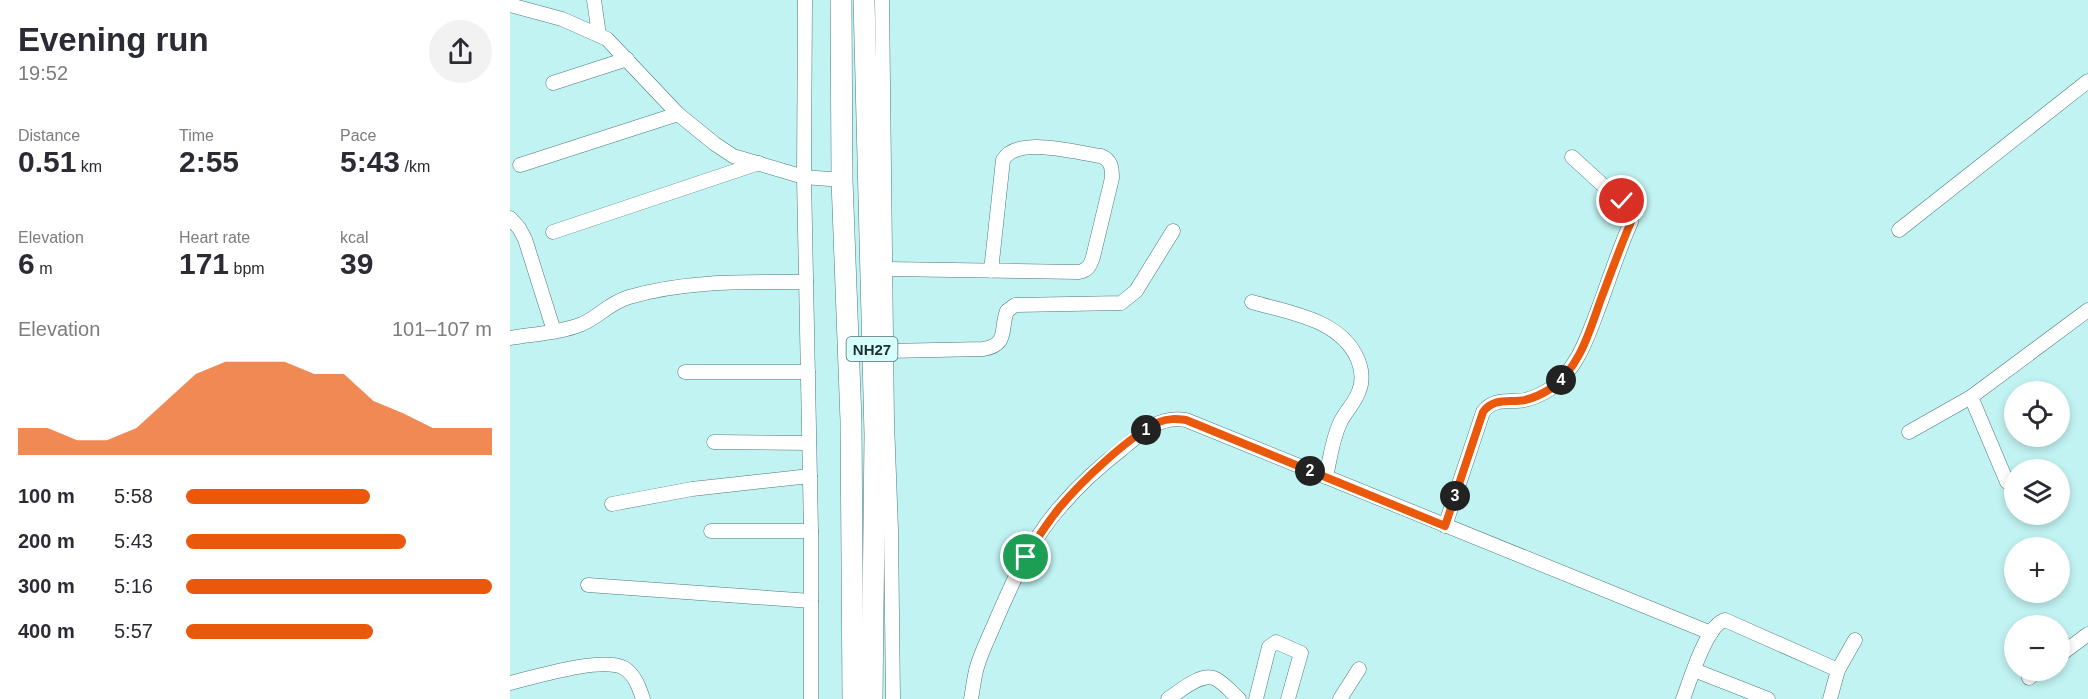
<!DOCTYPE html>
<meta charset="utf-8">
<style>
body{margin:0;font-family:Arial,sans-serif;background:#f2f2f3;color:#2b2b33;height:100vh;display:flex;flex-direction:column;font-size:22px;white-space:nowrap}
*{box-sizing:border-box;margin:0}
p{font-size:20px;color:#7c7c81}
.icon{flex:none;width:33px;height:33px;fill:none;stroke:currentColor;stroke-width:2;stroke-linecap:round;stroke-linejoin:round}
.map{position:relative;flex:1;overflow:hidden}
.side{display:flex;flex-direction:column;background:#fff;width:510px}
.side>*{flex:none}
.controls{position:absolute;left:1494px;top:381px;display:grid;gap:12px}
.controls a{display:grid;place-items:center;width:66px;height:66px;border-radius:50%;background:#fff;box-shadow:0 3px 9px #0003;font-size:30px}
.pin{position:absolute;display:grid;place-items:center;width:51px;height:51px;color:#fff;margin:-26px;border:3px solid #fff;border-radius:50%;box-shadow:0 2px 6px #0007}
.km{position:absolute;width:30px;height:30px;margin:-15px;border-radius:50%;background:#222;color:#fff;font-size:16px;line-height:30px;text-align:center}
.round{display:grid;place-items:center;flex:none;width:63px;height:63px;border-radius:32px;background:#f2f2f3}
.head{display:flex;align-items:center;justify-content:space-between;height:102px;padding:0 18px}
h1{font-size:33px;font-weight:800;line-height:45px}
.metrics{display:grid;grid-template-columns:repeat(3,1fr);gap:9px;height:102px;padding:6px 18px}
.metrics div{display:grid;align-content:center}
.metrics b{font-size:30px;font-weight:800}
.metrics small{font-size:16px;font-weight:400}
.metrics p{font-size:16px}
.chart{height:168px;padding:12px 18px}
.chart p{display:flex;justify-content:space-between}
.chart svg{width:100%;height:108px;margin-top:6px;fill:#ea580c;opacity:.7}
ul{padding:0 18px;list-style:none;font-size:20px}
li{display:grid;grid-template-columns:96px 72px 1fr;align-items:center;height:45px}
li i{height:15px;border-radius:8px;background:#ea580c}
main{display:flex;flex:1;min-height:0}
.map>svg:first-child{display:block}
</style>
<main>
<section class="side">
<div class="head"><div><h1>Evening run</h1><p>19:52</p></div><a class="round"><svg class="icon" aria-label="share" viewBox="0 0 24 24"><path d="M12 15V3M7 8l5-5 5 5M5 13v7h14v-7"/></svg></a></div>
<div class="metrics">
<div><p>Distance</p><b>0.51<small> km</small></b></div>
<div><p>Time</p><b>2:55</b></div>
<div><p>Pace</p><b>5:43<small> /km</small></b></div>
</div>
<div class="metrics">
<div><p>Elevation</p><b>6<small> m</small></b></div>
<div><p>Heart rate</p><b>171<small> bpm</small></b></div>
<div><p>kcal</p><b>39</b></div>
</div>
<div class="chart"><p><span>Elevation</span>101–107 m</p>
<svg viewBox="0 0 160 44" preserveAspectRatio="none"><path d="M0 44V33L10 33L20 38L30 38L40 33L50 22L60 11L70 6L80 6L90 6L100 11L110 11L120 22L130 27L140 33L150 33L160 33V44z"/></svg>
</div>
<ul>
<li><b>100 m</b>5:58<i style="width:60%"></i></li>
<li><b>200 m</b>5:43<i style="width:72%"></i></li>
<li><b>300 m</b>5:16<i style="width:100%"></i></li>
<li><b>400 m</b>5:57<i style="width:61%"></i></li>
</ul>
</section>
<div class="map">
<svg width="1578" height="699" viewBox="0 0 1578 699">
<rect width="100%" height="100%" fill="#c1f3f2"/>
<g fill="none" stroke-linecap="round" stroke-linejoin="round">
<!-- minor casing -->
<g stroke="#4b7a7a" stroke-width="15">
<g id="minor">
<polyline points="84,0 89,35"/>
<polyline points="295,0 294,177 301,531 301,699"/>
<polyline points="372,0 377,422 381,530 383,699"/>
<polyline points="0,5 52,19 97,39 168,114 205,144 223,156 294,177 332,180"/>
<polyline points="43,83 117,59"/>
<polyline points="10,165 168,114"/>
<polyline points="0,218 9,228 15,239 44,331"/>
<polyline points="1389,230 1578,81"/>
<polyline points="43,232 249,163"/>
<path d="M377 269 569 272C578 270 580 266 583 257L602 178C602 167 601 160 591 156 567 153 507 135 493 160L481 271"/>
<path d="M742 302C779 313 831 319 848 360 852 370 853 381 849 391 845 403 835 412 830 423 822 440 820 459 816 477"/>
<path d="M0 338C23 334 50 333 72 324 90 316 99 303 119 297 177 280 236 282 296 282"/>
<path d="M377 351 473 349C499 345 490 329 497 311L505 305 611 303 626 291 663 231"/>
<polyline points="175,372 298,372"/>
<polyline points="1461,397 1497,482"/>
<polyline points="1399,432 1461,397 1578,310"/>
<polyline points="204,442 299,443"/>
<polyline points="102,504 182,489 300,476"/>
<path d="M935 526 973 412C984 397 999 403 1015 400 1024 398 1032 394 1040 389 1070 367 1079 332 1092 299 1101 273 1110 247 1121 222L1118 208 1062 157"/>
<polyline points="201,531 301,531"/>
<polyline points="78,585 301,601"/>
<polyline points="1550,655 1578,634"/>
<polyline points="1184,670 1258,699"/>
<polyline points="1519,678 1529,670"/>
<path d="M0 683C25 677 92 656 114 668 125 675 129 687 133 699"/>
<path d="M461 699C463 689 464 677 467 667 471 653 478 639 484 625 502 583 521 539 552 505 570 484 590 466 612 449 631 433 650 415 676 420L1201 633"/>
<path d="M658 699C669 692 692 671 706 679 715 684 722 693 729 699"/>
<polyline points="746,699 759,647 766,642 791,653 778,699"/>
<polyline points="830,699 849,669"/>
<path d="M1173 699C1180 681 1196 625 1215 620L1328 670"/>
<polyline points="1320,699 1328,670 1345,640"/>
</g>
</g>
<!-- highway casing -->
<g stroke="#4b7a7a" stroke-width="22">
<g id="highway">
<polyline points="331,0 332,180 341,421 343,699"/>
<polyline points="354,0 365,435 362,699"/>
</g>
</g>
<!-- minor -->
<use href="#minor" stroke="#fff" stroke-width="14"/>
<!-- highway -->
<use href="#highway" stroke="#fff" stroke-width="21"/>
</g>
<g fill="none" stroke-linecap="round" stroke-linejoin="round">
<!-- route casing -->
<g stroke="#fff" stroke-width="12">
<path id="route" d="M516 557C526 540 537 523 550 507 571 482 619 436 649 422 658 418 667 419 676 420L935 526 973 412C984 397 999 403 1015 400 1024 398 1032 394 1040 389 1070 368 1079 332 1091 299 1101 273 1110 247 1121 222L1118 208 1112 201"/>
</g>
<!-- route -->
<use href="#route" stroke="#ea580c" stroke-width="8"/>
</g>
<g text-anchor="middle" dominant-baseline="central" stroke-width="4.5" stroke-linejoin="round" paint-order="stroke">
<!-- shield labels -->
<rect fill="#d6fefd" stroke="#546e6e" stroke-width="1.5" x="336.5" y="337" width="51" height="24" rx="4.5"/>
<g font-size="15" font-weight="bold" fill="#1c3030">
<text x="362" y="349">NH27</text>
</g>
</g>
</svg>
<div class="controls">
<a><svg class="icon" aria-label="locate" viewBox="0 0 24 24"><circle cx="12" cy="12" r="6"/><path d="M12 2v4M12 18v4M2 12h4M18 12h4"/></svg></a>
<a><svg class="icon" aria-label="layers" viewBox="0 0 24 24"><path d="M12 4l9 5-9 5-9-5zM3 14l9 5 9-5"/></svg></a>
<a>+</a>
<a>−</a>
</div>
<div class="pin" style="left:516px;top:557px;background:#1e9e55"><svg class="icon" aria-label="arrive" viewBox="0 0 24 24"><path d="M6 21V4h12l-3 4 3 4H6"/></svg></div>
<div class="pin" style="left:1112px;top:201px;background:#d93025"><svg class="icon" aria-label="check" viewBox="0 0 24 24"><path d="M5 12l5 5 9-10"/></svg></div>
<b class="km" style="left:636px;top:430px">1</b>
<b class="km" style="left:800px;top:471px">2</b>
<b class="km" style="left:945px;top:496px">3</b>
<b class="km" style="left:1051px;top:380px">4</b>
</div>
</main>
